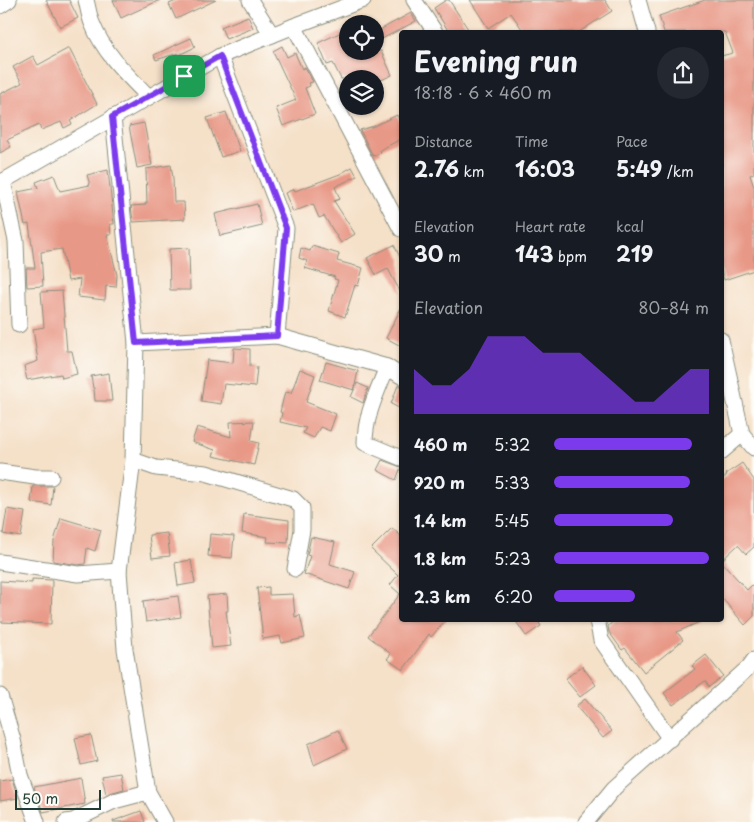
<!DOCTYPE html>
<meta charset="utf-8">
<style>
body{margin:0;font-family:"Playpen Sans",sans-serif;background:#242831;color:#f1f3f6;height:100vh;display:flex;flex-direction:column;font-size:19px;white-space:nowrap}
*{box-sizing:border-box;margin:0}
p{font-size:16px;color:#9ea1a6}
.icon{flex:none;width:28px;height:28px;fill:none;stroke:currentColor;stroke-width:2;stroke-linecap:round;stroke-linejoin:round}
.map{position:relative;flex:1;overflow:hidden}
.drawer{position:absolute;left:399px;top:30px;width:325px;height:592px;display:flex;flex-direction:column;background:#171b24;border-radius:5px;box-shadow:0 1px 4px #0004}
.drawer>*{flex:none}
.fabs{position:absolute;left:339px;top:15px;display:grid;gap:10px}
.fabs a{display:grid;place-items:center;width:45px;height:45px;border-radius:50%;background:#171b24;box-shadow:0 1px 4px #0004;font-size:25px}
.scale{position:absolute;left:15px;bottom:12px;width:86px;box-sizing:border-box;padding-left:5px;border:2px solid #1f3d34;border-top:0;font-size:14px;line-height:18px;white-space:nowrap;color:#1f3d34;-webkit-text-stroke:4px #fdfcf7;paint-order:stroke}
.pin{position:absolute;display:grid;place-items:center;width:42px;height:42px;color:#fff;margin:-21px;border-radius:10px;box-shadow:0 2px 8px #0006}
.round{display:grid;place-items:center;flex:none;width:52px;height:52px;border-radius:26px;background:#242831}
.overview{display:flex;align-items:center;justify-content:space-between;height:85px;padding:0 15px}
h1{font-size:28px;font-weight:700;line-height:38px}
.figures{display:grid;grid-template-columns:repeat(3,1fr);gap:8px;height:85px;padding:5px 15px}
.figures div{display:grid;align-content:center}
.figures b{font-size:21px;font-weight:700}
.figures small{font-size:14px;font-weight:400}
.figures p{font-size:14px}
.chart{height:140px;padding:10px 15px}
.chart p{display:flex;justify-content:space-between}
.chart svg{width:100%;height:90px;margin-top:5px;fill:#7c3aed;opacity:.7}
ul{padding:0 15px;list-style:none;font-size:16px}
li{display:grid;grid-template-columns:80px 60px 1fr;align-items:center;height:38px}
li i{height:12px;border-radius:6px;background:#7c3aed}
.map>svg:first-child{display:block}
</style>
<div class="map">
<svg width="754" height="822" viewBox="0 0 754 822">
<rect width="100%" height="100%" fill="#fdfcf7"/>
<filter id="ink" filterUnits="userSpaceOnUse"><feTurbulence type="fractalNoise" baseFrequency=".02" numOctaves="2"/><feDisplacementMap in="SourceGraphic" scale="10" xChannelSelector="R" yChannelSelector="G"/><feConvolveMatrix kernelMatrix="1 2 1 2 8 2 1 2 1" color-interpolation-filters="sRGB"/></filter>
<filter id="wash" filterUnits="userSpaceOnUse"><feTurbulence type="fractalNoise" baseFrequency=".0096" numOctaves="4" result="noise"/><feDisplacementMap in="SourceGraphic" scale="20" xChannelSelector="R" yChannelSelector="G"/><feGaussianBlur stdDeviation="1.12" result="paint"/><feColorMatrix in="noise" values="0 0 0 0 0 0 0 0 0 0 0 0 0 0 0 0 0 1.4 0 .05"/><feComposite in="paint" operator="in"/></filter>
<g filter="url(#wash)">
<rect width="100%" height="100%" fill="#f5e0c8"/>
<g id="blocks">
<!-- building -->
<g fill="#e89886">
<polygon points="46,0 69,0 78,18 60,27"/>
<polygon points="113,0 160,0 121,18"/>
<polygon points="178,0 216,0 176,19 169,4"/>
<polygon points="446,0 449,0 470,32 449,32 434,8"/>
<polygon points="470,0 605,0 612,11 579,32 524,32 511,13 488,28"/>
<polygon points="705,0 754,0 754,173 750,175 754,187 754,270 724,280 721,269 721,56 733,53 725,32 664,32 659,16"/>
<polygon points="411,13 416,21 380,40 376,32"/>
<polygon points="248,16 253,28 226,39 221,27"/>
<polygon points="348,29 348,58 363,51 381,51 392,75 375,83 375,79 341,79 333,63 327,65 318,43"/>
<polygon points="191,38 195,47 179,55 178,53 156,60 154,55"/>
<polygon points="282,46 287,57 295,53 302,69 305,67 313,82 309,83 310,86 305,88 315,114 283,126 276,108 296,100 273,51"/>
<polygon points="69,48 97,104 70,121 72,124 64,128 61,122 41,130 39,125 7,140 11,147 0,153 0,94 22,83 13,67 33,56 38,65"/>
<polygon points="226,112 240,151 221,157 207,118"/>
<polygon points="397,115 401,124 401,139 380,150 381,153 373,156 360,130 374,126"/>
<polygon points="144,123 152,165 137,168 129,126"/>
<polygon points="171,165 173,178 174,202 184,202 185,219 133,222 131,206 145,205 145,203 147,203 146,169"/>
<polygon points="352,167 357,176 335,187 340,199 334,201 355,234 341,243 324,216 319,218 313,204 293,212 285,193 294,189 295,191 340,174"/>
<polygon points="108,170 114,224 110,224 111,235 107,235 117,275 116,287 106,286 105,300 78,297 80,279 68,281 62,249 41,252 43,286 27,287 26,268 35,268 29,224 25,225 18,192 38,188 36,182 54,175 60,191 90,185 87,175"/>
<polygon points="257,204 262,226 220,236 215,214"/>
<polygon points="394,245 401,259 401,293 388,269 376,275 367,258"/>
<polygon points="312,246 339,254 337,261 363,268 358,286 355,285 345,317 329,311 338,280 334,279 335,277 305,268 307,261 299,258 301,248 310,251"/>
<polygon points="189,248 190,290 170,290 169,249"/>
<polygon points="62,291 67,351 72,351 77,374 62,378 61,374 27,380 24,366 38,361 33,329 44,327 41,292"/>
<polygon points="401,308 401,346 386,338"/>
<polygon points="234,348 250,349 250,366 257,367 255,387 224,384 221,404 201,401 207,360 233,363"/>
<polygon points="326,362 358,371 354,390 320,380"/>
<polygon points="300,369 315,375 306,402 336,414 330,431 320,427 314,438 303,433 306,428 280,422 282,413 280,412 285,392 291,393"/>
<polygon points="109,373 112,401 95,401 94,388 93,388 91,376"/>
<polygon points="357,383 368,388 363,403 351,397"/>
<polygon points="398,385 401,385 401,409 391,404"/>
<polygon points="254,421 251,441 259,443 254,465 213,456 215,450 192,442 197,427 231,437 230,422"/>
<polygon points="382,460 401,467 396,480 377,470"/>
<polygon points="742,463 754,480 754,547 746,554 738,545 721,561 747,590 754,583 754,616 745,625 721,597 721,480 727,475 726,474"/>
<polygon points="33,486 53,486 51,505 31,502"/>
<polygon points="7,509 25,512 21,537 3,534"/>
<polygon points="244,514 289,520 288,543 267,542 268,537 242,533"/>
<polygon points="61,518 101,530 95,551 87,548 85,564 78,565 53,561 54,541"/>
<polygon points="392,528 401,536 401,620 446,620 431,637 429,634 403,670 387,659 391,654 368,636 400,594 390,585 398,575 371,549"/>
<polygon points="167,533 170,556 152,558 149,535"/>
<polygon points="210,534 234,536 232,558 208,556"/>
<polygon points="311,537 335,542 330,564 355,572 349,589 304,574 310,556 307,555"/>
<polygon points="191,560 195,583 178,586 175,563"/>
<polygon points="32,579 52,580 51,624 0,622 0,581 32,583"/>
<polygon points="269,587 269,595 293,594 295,617 300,615 305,638 282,643 280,636 263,639 257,588"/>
<polygon points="227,594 228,611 226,611 231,646 212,648 207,596"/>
<polygon points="178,596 181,617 146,622 143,601"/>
<polygon points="515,620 537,620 541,626 526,636"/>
<polygon points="615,620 704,620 677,632 683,640 644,672 625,648 622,650 609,632 608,626"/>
<polygon points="706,655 723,676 709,687 705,681 673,705 664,693 695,669 692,666"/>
<polygon points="582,666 596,685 580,697 565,679"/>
<polygon points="585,699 612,731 603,738 576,706"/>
<polygon points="338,730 347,749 314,765 308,744"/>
<polygon points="91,735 97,761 81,765 75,738"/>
<polygon points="121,773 124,789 106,794 102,776"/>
<polygon points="81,778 85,804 43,812 34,787"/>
<polygon points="12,779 18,798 0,801 0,781"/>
<polygon points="141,811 145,822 113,822 113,821"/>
</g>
</g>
</g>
<g filter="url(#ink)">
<use href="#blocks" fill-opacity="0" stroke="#8a8e7e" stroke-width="1"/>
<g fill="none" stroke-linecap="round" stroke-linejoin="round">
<!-- minor casing -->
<g stroke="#8a8e7e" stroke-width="17">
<g id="minor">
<path d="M86 0C88 7 89 16 92 23 103 52 127 75 149 97"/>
<polyline points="250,0 272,35"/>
<polyline points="414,0 435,32"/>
<polyline points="638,0 647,32"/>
<polyline points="0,6 9,0"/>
<polyline points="294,26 401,229"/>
<polyline points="220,56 286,228 277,336"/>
<polyline points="113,117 136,343 133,460 119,571 125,649 148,792 165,822"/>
<polyline points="3,181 16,241 19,325"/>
<polyline points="0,183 220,56 294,26 363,0"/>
<polyline points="721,340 742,434 754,448"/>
<polyline points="136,343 277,336 387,367 401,376"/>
<path d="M387 367C377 392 365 416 365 443L401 458"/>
<polyline points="721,452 742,434"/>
<polyline points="133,460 156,468 206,473 293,499 302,508 302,530 295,569"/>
<polyline points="0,472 35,477 51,477"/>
<polyline points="0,562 78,574 119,571"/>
<polyline points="597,620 601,640 670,739"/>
<polyline points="0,696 13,740 20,775 37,822"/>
<polyline points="66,822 73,821 114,801 148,792"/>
<polyline points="586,822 614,788 749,667 754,660"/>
</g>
</g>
<!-- minor -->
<use href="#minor" stroke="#fff" stroke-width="15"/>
</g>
</g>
<g fill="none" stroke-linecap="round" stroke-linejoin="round" filter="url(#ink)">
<!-- route casing -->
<g stroke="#fff" stroke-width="10">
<polygon id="route" points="220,56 286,228 277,336 136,343 112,117"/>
</g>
<!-- route -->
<use href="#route" stroke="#7c3aed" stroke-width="6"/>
</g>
</svg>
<div class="fabs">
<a><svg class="icon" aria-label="locate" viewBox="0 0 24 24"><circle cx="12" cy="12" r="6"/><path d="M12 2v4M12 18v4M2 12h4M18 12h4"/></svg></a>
<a><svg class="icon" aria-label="layers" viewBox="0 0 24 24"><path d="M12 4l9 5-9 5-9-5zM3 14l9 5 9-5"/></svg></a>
</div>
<div class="scale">50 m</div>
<div class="pin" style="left:184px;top:76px;background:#1e9e55"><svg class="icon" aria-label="arrive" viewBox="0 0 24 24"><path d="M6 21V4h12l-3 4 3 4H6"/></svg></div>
<section class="drawer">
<div class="overview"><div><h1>Evening run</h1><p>18:18 · 6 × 460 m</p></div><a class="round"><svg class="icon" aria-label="share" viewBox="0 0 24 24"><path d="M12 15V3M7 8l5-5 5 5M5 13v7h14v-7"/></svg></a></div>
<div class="figures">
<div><p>Distance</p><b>2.76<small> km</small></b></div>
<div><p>Time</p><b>16:03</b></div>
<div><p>Pace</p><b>5:49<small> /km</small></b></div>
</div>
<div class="figures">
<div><p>Elevation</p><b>30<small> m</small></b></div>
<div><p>Heart rate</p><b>143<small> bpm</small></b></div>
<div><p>kcal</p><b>219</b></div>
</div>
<div class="chart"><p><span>Elevation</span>80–84 m</p>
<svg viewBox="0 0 160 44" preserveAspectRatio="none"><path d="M0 44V22L10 30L20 30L30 22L40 6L50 6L60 6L70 14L80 14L90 14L100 22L110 30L120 38L130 38L140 30L150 22L160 22V44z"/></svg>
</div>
<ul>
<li><b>460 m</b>5:32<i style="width:89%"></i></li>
<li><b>920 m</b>5:33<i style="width:88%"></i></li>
<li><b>1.4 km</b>5:45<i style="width:77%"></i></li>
<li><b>1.8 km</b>5:23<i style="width:100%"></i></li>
<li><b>2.3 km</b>6:20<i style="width:52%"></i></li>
</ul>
</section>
</div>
